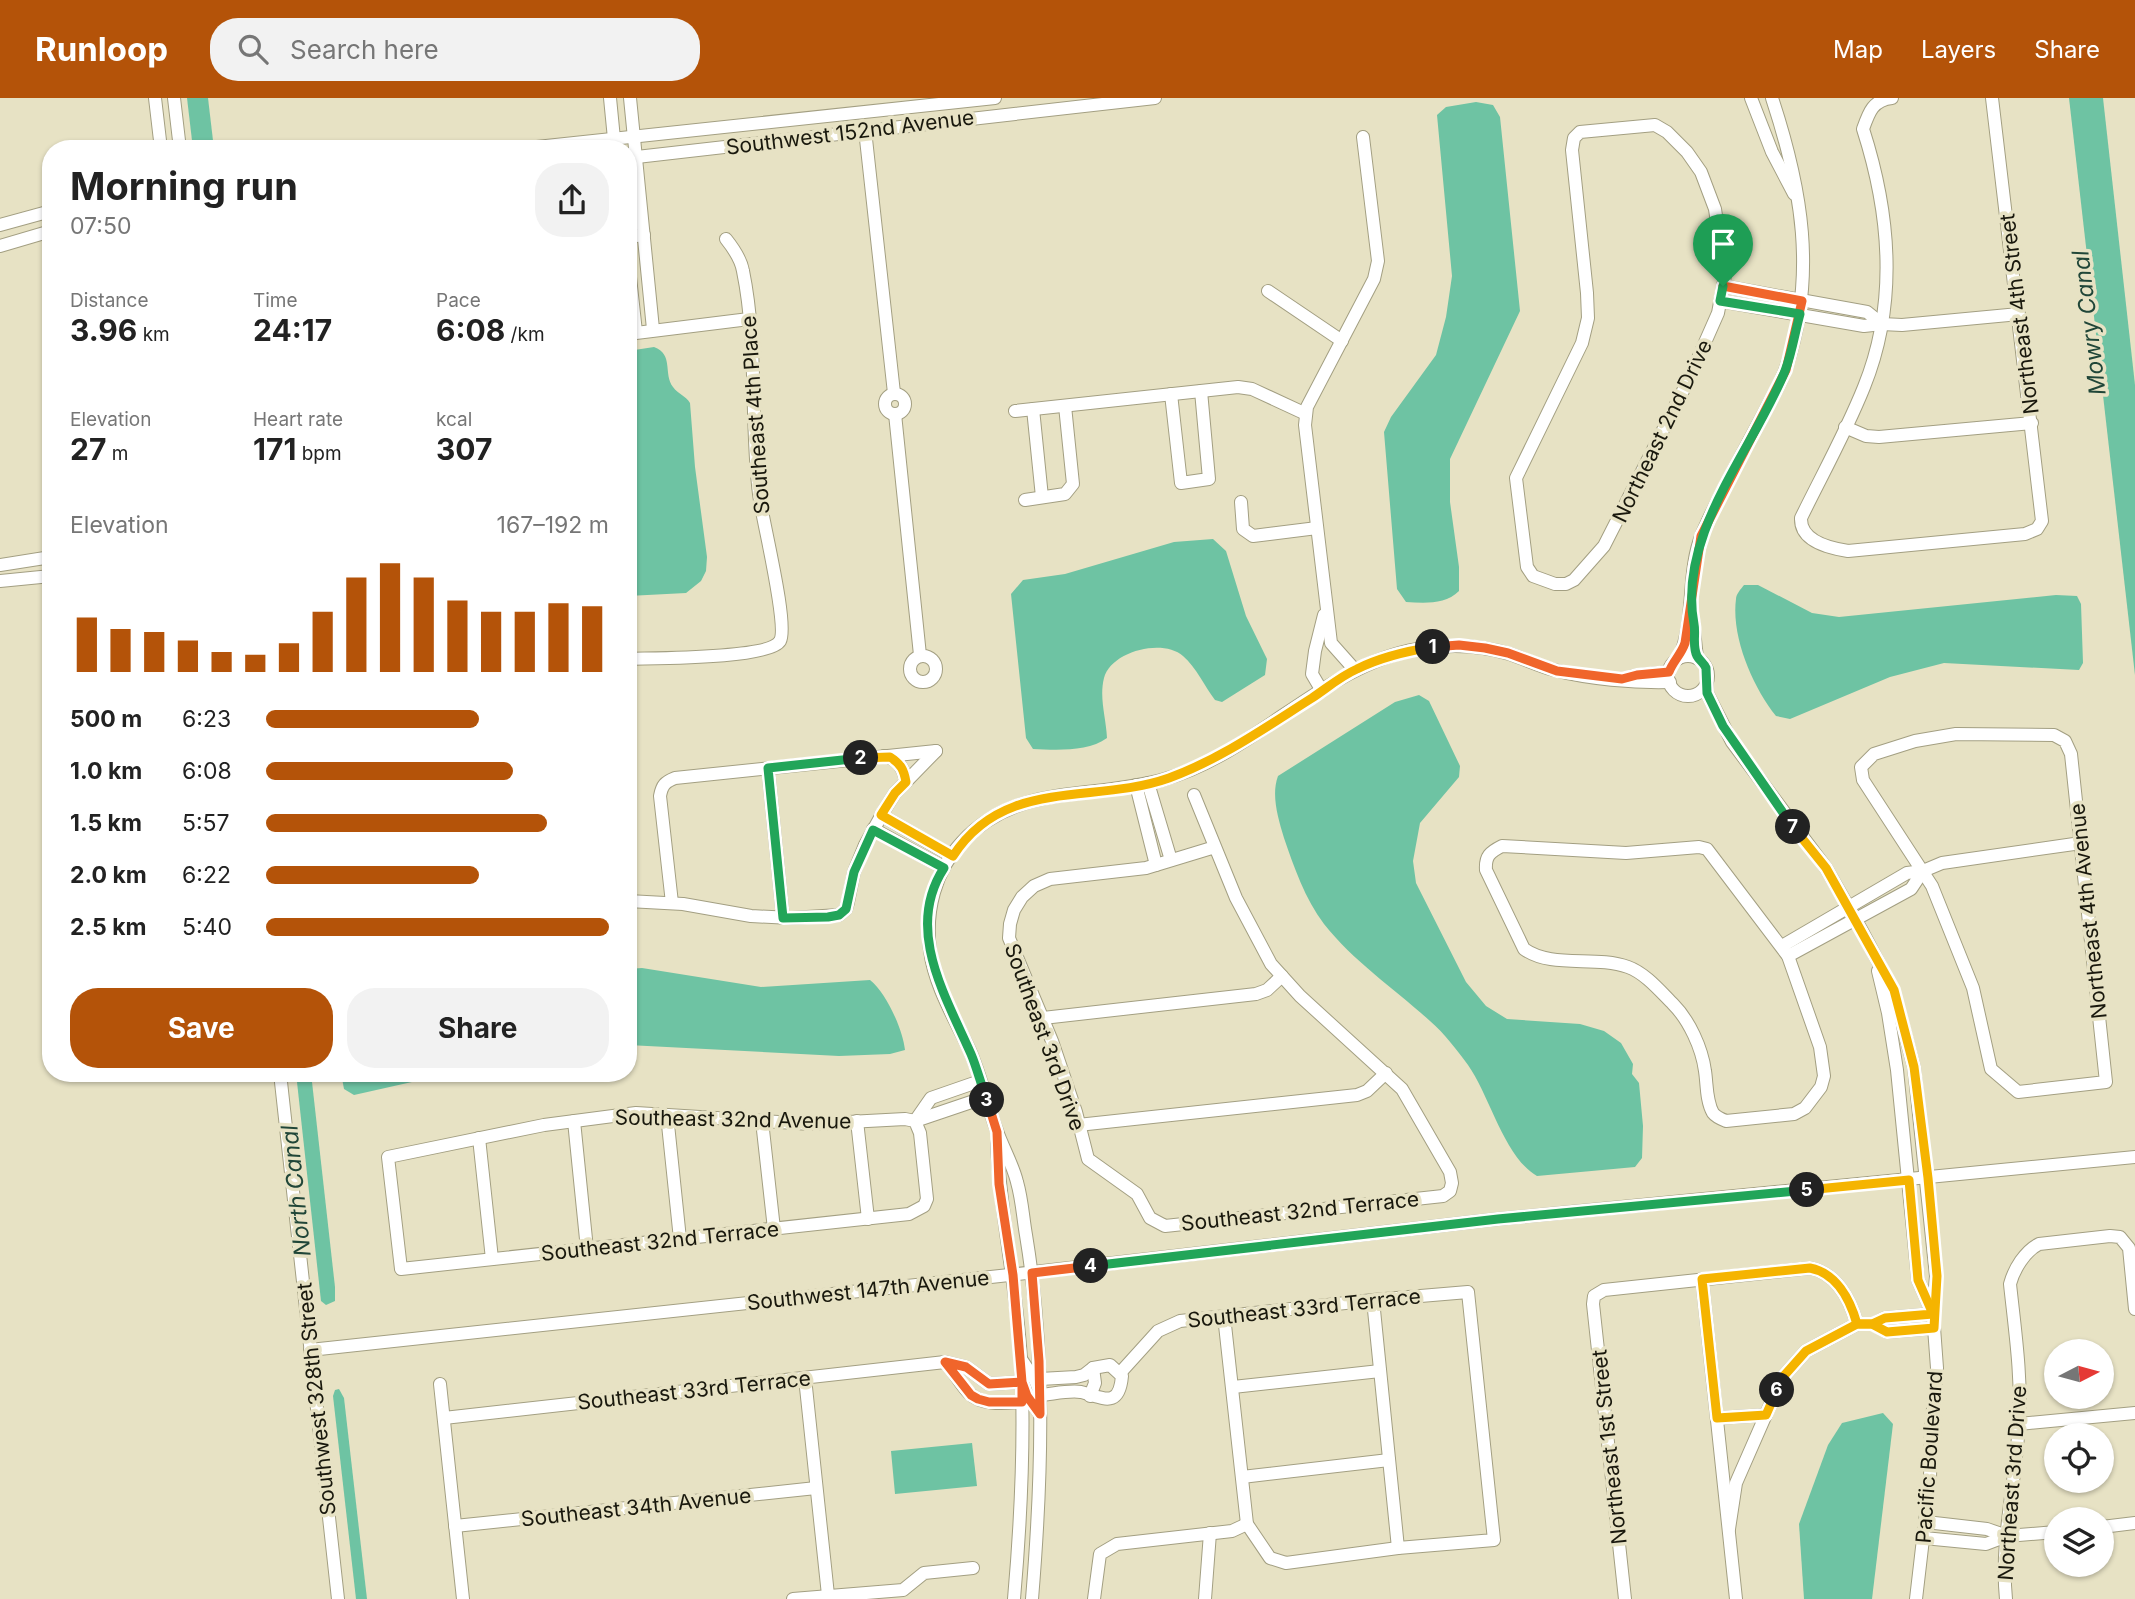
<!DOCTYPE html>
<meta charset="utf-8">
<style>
body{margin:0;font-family:Inter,sans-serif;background:#f2f2f2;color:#222;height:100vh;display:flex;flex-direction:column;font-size:26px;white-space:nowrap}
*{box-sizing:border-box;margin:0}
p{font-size:23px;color:#767676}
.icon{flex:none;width:38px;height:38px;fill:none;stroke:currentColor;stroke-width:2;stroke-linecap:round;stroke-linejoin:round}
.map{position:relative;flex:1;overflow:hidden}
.side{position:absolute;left:42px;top:42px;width:595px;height:942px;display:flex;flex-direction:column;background:#fff;border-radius:28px;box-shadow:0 2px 5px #0004}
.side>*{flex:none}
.needle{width:46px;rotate:84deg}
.fabs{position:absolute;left:2044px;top:1241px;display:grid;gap:14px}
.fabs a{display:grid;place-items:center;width:70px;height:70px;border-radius:50%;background:#fff;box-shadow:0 2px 5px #0004;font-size:35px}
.pin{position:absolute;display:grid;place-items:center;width:60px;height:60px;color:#fff;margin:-72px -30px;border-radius:50% 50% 50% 0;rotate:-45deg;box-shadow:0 0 7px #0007}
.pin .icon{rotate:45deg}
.km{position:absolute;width:35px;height:35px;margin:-18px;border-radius:50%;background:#222;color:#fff;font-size:19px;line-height:35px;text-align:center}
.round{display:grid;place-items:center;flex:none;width:74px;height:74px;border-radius:28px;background:#f2f2f2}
.headline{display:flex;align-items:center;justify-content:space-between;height:119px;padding:0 28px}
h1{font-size:38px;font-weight:700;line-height:52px}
.metrics{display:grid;grid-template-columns:repeat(3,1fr);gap:10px;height:119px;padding:7px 28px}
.metrics div{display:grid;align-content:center}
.metrics b{font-size:30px;font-weight:700}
.metrics small{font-size:19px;font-weight:400}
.metrics p{font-size:19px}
.chart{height:196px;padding:14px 28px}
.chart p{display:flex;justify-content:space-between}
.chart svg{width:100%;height:126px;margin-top:7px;stroke:#b45309;stroke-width:6}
.primary-button{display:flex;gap:14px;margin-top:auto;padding:14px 28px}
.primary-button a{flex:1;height:80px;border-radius:28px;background:#b45309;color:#fff;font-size:28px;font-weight:700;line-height:80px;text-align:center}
.primary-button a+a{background:#f2f2f2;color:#222}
ul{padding:0 28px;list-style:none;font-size:23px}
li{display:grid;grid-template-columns:112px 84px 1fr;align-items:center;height:52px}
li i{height:18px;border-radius:9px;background:#b45309}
header{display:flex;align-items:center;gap:42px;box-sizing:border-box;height:98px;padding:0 35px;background:#b45309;color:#fff}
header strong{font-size:33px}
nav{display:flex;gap:38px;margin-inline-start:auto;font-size:24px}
.search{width:490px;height:63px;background:#f2f2f2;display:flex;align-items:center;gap:18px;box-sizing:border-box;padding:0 24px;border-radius:28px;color:#767676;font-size:26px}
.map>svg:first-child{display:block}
</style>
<header>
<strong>Runloop</strong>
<div class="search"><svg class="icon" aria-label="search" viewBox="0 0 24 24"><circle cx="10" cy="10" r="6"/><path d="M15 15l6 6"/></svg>Search here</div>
<nav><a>Map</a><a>Layers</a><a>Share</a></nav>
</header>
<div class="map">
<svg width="2135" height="1501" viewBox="0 0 2135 1501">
<rect width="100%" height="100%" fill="#e7e2c4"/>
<!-- water -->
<g fill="#6ec3a3">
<polygon points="187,0 208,0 214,51 193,51"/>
<polygon points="2069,0 2103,0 2135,287 2135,577"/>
<path d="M1476 4 1493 7 1500 19 1520 213 1450 361V404L1459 469V493C1445 507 1424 505 1406 504L1397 491 1384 334 1391 319 1436 257 1446 219 1452 178 1437 17 1446 9Z"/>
<path d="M654 249C674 256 663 276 673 289 678 296 686 298 690 305L695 369 707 459 706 473 701 483 686 495 628 498V253Z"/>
<path d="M1213 441 1226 453 1246 518 1267 561 1265 577 1222 604 1215 602C1205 589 1196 569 1183 558 1163 540 1111 553 1104 580 1099 600 1106 619 1107 640 1088 654 1056 652 1033 651L1026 640 1011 496 1023 482 1065 476 1174 444Z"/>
<path d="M1744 487H1758L1812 515 1839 519 2056 497 2077 498 2081 506 2083 565 2079 572 1944 565 1890 579 1790 621 1776 618C1753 589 1731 539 1736 501 1736 496 1741 491 1744 487Z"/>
<path d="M1419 597 1429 603 1460 668 1459 679 1420 725 1413 763 1416 785 1466 884 1486 908 1507 921 1580 926 1604 933 1621 945 1633 966 1632 976 1639 985 1643 1028 1642 1060 1635 1069 1537 1078C1504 1059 1490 998 1468 967 1457 952 1444 935 1430 923 1395 891 1354 864 1324 826 1305 801 1294 769 1284 740 1278 720 1271 697 1278 678L1395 604Z"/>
<path d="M642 870 761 889 870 882C886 894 903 932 905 952L890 956 839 958 628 947V871Z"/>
<polygon points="296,975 311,975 335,1189 335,1203 326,1207 321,1203"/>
<polygon points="341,975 452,975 354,997 344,991"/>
<polygon points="339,1291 344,1300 367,1501 356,1501 333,1298 335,1292"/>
<polygon points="1883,1315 1893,1326 1872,1501 1804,1501 1799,1426 1828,1347 1842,1325"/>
<polygon points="972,1345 977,1388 895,1396 891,1353"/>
</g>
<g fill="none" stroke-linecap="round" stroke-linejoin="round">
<!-- minor casing -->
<g stroke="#a39f82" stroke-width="14">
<g id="minor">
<polyline points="155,0 161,51"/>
<polyline points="174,0 180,51"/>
<polyline points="610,0 615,51"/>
<polyline points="630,0 653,231"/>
<polyline points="1751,0 1772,54 1794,96"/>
<path d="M1892 0C1873 2 1869 14 1863 31 1890 115 1898 205 1864 289 1846 334 1822 377 1801 420 1800 443 1828 450 1848 453L2025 436 2037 431 2042 423 1992 0"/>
<polygon points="1655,27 1667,34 1687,54 1701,74 1715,111 1725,178 1718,215 1688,283 1604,448 1574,482 1566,486 1555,486 1533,478 1527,469 1516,380 1582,245 1588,220 1587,195 1572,52 1574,40 1580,34"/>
<polyline points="865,32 894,295"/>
<polyline points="518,51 995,0"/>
<polyline points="628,60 1155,0"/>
<polyline points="0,127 51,113"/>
<polyline points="628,139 644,137"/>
<polyline points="0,148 51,133"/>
<polyline points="628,161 636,234"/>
<polyline points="1723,188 1867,214 1882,226"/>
<polyline points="1268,193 1342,243"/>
<polyline points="1720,203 1864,228 1882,226 1902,227 2019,216"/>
<polyline points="628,236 749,221"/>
<circle cx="895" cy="306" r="10"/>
<polyline points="1171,296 1181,385 1209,381 1201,293"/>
<polyline points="1033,311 1042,399"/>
<polyline points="1015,313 1238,289 1252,291 1306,316"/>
<polyline points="895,316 920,557"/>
<polyline points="1845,329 1866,338 1879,339 2032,325"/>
<polyline points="1025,402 1065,396 1073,386 1065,308"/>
<polyline points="1241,404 1243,431 1253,438 1317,430"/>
<polyline points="0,467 51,459"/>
<polyline points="0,483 51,478"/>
<polyline points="1693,523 1697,560"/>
<circle cx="923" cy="571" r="13"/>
<circle cx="1688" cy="578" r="20"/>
<path d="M1679 560C1696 521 1686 475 1702 436 1720 394 1744 354 1765 313 1772 299 1781 285 1786 270 1817 177 1802 91 1772 0"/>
<path d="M628 561C652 560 769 561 780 543 789 527 762 421 759 396 750 323 758 246 743 173 741 161 734 151 726 141"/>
<polyline points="1355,572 1331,545 1305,327 1307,309 1374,181 1378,163 1363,39"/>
<polyline points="1633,578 1669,574"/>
<polyline points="1707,583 1707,595 1732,644 1826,770 1862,833 1893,892 1914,969 1936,1178 1933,1216 1937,1270 1931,1331 1930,1381 1916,1501"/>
<polyline points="1322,593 1312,576 1315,553 1324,517"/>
<polygon points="1956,636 2054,637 2065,643 2071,656 2106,984 2018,994 1991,971 1973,890 1932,788 1863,682 1861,669 1874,656 1915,643"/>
<path d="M884 658C898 660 904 671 906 684"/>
<polyline points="768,670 783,820"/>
<polyline points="1148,685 1171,762"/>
<polyline points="1136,687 1156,767"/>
<polyline points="1194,697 1236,800 1271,866 1300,898 1402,991 1450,1074 1452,1085 1450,1093 1443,1098 1165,1128 1150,1120 1137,1096 1088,1061 1076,1014 1052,943 1009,840 1010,826 1014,812 1022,799 1034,788 1050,781 1146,770 1215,749"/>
<polyline points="881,717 952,758"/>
<polyline points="873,731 944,770"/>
<path d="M1502 748 1626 755 1699 749 1707 751 1788 858 1820 949 1824 978 1821 989 1805 1010 1794 1016 1726 1023C1721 1021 1716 1019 1713 1015 1706 1003 1707 985 1705 973 1702 950 1689 922 1673 906 1660 893 1645 875 1628 869 1595 857 1552 871 1524 851L1486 772C1485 758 1490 754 1502 748Z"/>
<polyline points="628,803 683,806 751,818 791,820 839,817 846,811 848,804 854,774 865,747 885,711 895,695 936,653"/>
<path d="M672 805 660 698C662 687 665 684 675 680L936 653"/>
<polyline points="1782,848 1907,775 1923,773 1942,765 2081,745"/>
<polyline points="1788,858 1911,791 1923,773"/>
<polyline points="1878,873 1888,915 1897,972 1918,1182 1933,1216"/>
<polyline points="1043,920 1256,896 1267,892 1282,878"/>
<polyline points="280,975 338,1501"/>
<polyline points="667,1017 680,1141"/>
<polyline points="574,1023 587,1151"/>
<polyline points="762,1023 774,1131"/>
<polyline points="857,1023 868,1121"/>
<polyline points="915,1023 920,1035 927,1101 924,1108 909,1116 401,1171 388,1059 544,1027 636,1015 811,1026 905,1021 915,1023 986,999"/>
<polyline points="915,1023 931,1000 980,983"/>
<polyline points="1078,1027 1357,997 1367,993 1386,975"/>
<polyline points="479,1040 492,1161"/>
<path d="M997 1045C1000 1117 1017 1189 1021 1262 1025 1342 1021 1421 1014 1501"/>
<polyline points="1702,1181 1736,1501"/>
<polyline points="1373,1202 1398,1450"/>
<polyline points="1873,1226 1885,1220 1933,1216"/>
<polyline points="310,1252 1000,1178 1498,1121 2135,1059"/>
<path d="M1021 1261 1035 1282 1041 1297C1053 1296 1069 1292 1081 1294 1102 1299 1119 1312 1122 1278L1110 1267 1093 1270 1084 1277 1076 1279 1040 1281"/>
<path d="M945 1264C954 1273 960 1286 969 1295 982 1308 1005 1305 1022 1304"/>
<polyline points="1120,1275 1158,1233 1180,1223 1373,1202 1468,1194 1494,1442 1398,1450 1286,1465 1270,1460 1247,1426 1224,1218"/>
<polyline points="805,1280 828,1497"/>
<polyline points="440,1286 463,1501"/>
<polyline points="1233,1289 1380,1273"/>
<polyline points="1090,1298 1095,1285 1093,1270"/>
<polyline points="444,1320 945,1264 966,1269 989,1286 1022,1284 1027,1298 1040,1316"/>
<polyline points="1717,1320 1766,1317"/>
<polyline points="2019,1326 2135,1315"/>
<polyline points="1242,1379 1389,1362"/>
<polyline points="1926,1424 1987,1431 2007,1438"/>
<polyline points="455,1428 816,1390"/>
<polyline points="2102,1429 2135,1425"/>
<polyline points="1729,1431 1736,1385 1782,1280 1806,1253 1857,1226 1873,1226 1887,1234 1934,1230"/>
<polyline points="1924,1440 1986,1446 2007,1438 2056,1434"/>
<polyline points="793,1501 903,1492 924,1475 973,1470"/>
<path d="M1032 1501C1042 1380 1046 1258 1026 1137 1023 1120 1022 1101 1017 1084 1013 1067 1003 1050 997 1033 987 1007 981 978 970 953 955 921 934 887 930 852 925 813 935 773 962 744 1018 684 1093 702 1165 681 1256 655 1326 566 1418 551 1449 546 1481 547 1510 556 1525 561 1539 568 1554 572 1589 581 1634 585 1670 584"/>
<polyline points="1094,1501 1100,1456 1117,1446 1232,1433 1247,1426"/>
<polyline points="1205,1501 1210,1435"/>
<path d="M1625 1501 1593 1206 1594 1198 1604 1192 1810 1170C1836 1175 1850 1201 1857 1226"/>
<path d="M2006 1501C2000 1442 2016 1384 2019 1325 2022 1279 2015 1233 2010 1186 2014 1171 2025 1153 2039 1146L2110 1138 2120 1139 2129 1150 2135 1211"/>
</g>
</g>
<!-- minor -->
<use href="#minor" stroke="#fff" stroke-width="12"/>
</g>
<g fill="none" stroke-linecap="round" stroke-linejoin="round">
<!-- split-1 casing -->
<g stroke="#fff" stroke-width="14">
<path id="split-1" d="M1433 549 1459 547 1485 550 1508 555 1557 573 1622 581 1637 577 1669 574C1673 563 1681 557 1685 545L1701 438 1786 272 1802 203 1723 188"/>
</g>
<!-- split-2 casing -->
<g stroke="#fff" stroke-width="14">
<path id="split-2" d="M861 660 890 659C901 666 904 672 906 684L895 695 881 717 953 758C1005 678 1093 707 1169 680 1221 661 1266 629 1312 600 1327 590 1341 578 1357 571 1381 559 1407 553 1433 549"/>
</g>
<!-- split-3 casing -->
<g stroke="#fff" stroke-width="14">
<path id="split-3" d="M861 660 768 670 783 820 828 819 839 817 846 811 854 774 873 732 944 770C904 831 946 899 971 956 977 970 981 987 987 1002"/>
</g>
<!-- split-4 casing -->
<g stroke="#fff" stroke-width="14">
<polyline id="split-4" points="987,1002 997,1034 999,1086 1013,1177 1022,1284 989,1286 966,1269 945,1264 971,1297 978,1301 989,1304 1022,1304 1022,1284 1027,1298 1040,1316 1039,1263 1032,1175 1091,1168"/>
</g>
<!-- split-5 casing -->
<g stroke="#fff" stroke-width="14">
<polyline id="split-5" points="1091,1168 1498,1121 1807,1092"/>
</g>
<!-- split-6 casing -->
<g stroke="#fff" stroke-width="14">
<path id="split-6" d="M1777 1292 1766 1317 1717 1320 1702 1181 1810 1170C1836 1175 1850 1201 1857 1226H1872L1885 1220 1933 1216 1918 1182 1909 1082 1807 1092"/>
</g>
<!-- split-7 casing -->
<g stroke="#fff" stroke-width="14">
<polyline id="split-7" points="1777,1292 1782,1280 1806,1253 1857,1226 1872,1226 1887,1234 1934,1230 1937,1178 1928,1080 1914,969 1894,892 1826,770 1793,729"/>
</g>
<!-- split-8 casing -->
<g stroke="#fff" stroke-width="14">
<path id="split-8" d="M1723 188 1720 203 1800 216C1795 234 1792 255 1785 273 1753 352 1677 436 1694 526 1696 536 1692 548 1697 558 1699 562 1704 565 1706 570L1707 595 1723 628 1793 729"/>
</g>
<!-- split-1 -->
<use href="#split-1" stroke="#f0652b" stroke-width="9"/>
<!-- split-2 -->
<use href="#split-2" stroke="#f5b400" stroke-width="9"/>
<!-- split-3 -->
<use href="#split-3" stroke="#22a559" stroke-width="9"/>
<!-- split-4 -->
<use href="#split-4" stroke="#f0652b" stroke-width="9"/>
<!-- split-5 -->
<use href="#split-5" stroke="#22a559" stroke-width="9"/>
<!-- split-6 -->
<use href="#split-6" stroke="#f5b400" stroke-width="9"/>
<!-- split-7 -->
<use href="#split-7" stroke="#f5b400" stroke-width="9"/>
<!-- split-8 -->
<use href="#split-8" stroke="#22a559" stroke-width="9"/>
</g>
<g text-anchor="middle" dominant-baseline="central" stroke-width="7" stroke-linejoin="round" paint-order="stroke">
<!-- street labels -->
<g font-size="21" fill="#19180d" stroke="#e7e2c4">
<text transform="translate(850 34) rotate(-7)">Southwest 152nd Avenue</text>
<text transform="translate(2019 216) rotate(-97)">Northeast 4th Street</text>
<text transform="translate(755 317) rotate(-94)">Southeast 4th Place</text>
<text transform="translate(1662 333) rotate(-64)">Northeast 2nd Drive</text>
<text transform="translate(2088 813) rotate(-96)">Northeast 4th Avenue</text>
<text transform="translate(1045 939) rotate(70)">Southeast 3rd Drive</text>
<text transform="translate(733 1021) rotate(1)">Southeast 32nd Avenue</text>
<text transform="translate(1300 1113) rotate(-6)">Southeast 32nd Terrace</text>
<text transform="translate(660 1143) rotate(-6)">Southeast 32nd Terrace</text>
<text transform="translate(868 1192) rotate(-6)">Southwest 147th Avenue</text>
<text transform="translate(1304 1210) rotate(-6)">Southeast 33rd Terrace</text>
<text transform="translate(694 1292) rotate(-6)">Southeast 33rd Terrace</text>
<text transform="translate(316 1301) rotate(-96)">Southwest 328th Street</text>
<text transform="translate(1609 1349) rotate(-96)">Northeast 1st Street</text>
<text transform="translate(1929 1359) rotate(-86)">Pacific Boulevard</text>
<text transform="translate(2012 1385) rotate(-86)">Northeast 3rd Drive</text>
<text transform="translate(636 1409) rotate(-6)">Southeast 34th Avenue</text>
</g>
<!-- water labels -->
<g font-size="23" font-style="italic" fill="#204638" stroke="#e7e2c4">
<text transform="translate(2089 225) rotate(-97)">Mowry Canal</text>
<text transform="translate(296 1093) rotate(-96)">North Canal</text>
</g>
</g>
</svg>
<div class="fabs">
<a><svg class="needle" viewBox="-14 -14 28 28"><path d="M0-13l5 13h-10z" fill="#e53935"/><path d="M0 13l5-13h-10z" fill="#767676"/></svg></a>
<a><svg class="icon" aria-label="locate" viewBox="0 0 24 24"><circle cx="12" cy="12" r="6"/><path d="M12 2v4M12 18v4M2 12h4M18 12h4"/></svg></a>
<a><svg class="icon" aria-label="layers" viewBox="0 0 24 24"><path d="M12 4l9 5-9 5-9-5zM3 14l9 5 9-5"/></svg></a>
</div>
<div class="pin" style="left:1723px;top:188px;background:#1e9e55"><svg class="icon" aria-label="arrive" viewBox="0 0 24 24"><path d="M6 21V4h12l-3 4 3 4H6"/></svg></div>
<b class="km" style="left:1433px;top:549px">1</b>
<b class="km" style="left:861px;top:660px">2</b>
<b class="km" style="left:987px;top:1002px">3</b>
<b class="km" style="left:1091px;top:1168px">4</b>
<b class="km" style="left:1807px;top:1092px">5</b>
<b class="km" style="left:1777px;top:1292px">6</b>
<b class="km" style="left:1793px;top:729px">7</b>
<section class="side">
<div class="headline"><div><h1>Morning run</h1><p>07:50</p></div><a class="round"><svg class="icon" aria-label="share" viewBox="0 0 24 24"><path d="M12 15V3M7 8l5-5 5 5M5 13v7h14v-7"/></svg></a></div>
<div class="metrics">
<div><p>Distance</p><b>3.96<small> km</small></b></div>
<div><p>Time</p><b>24:17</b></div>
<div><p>Pace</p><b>6:08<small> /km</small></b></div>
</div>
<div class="metrics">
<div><p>Elevation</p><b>27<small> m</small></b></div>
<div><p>Heart rate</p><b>171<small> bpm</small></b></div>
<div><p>kcal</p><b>307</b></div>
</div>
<div class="chart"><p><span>Elevation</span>167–192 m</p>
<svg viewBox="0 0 160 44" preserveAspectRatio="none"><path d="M5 44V25M15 44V29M25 44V30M35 44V33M45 44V37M55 44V38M65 44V34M75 44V23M85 44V11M95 44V6M105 44V11M115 44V19M125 44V23M135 44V23M145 44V20M155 44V21"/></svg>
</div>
<ul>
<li><b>500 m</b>6:23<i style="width:62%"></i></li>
<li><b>1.0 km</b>6:08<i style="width:72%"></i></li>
<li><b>1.5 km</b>5:57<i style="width:82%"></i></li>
<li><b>2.0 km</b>6:22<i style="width:62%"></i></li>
<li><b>2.5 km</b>5:40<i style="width:100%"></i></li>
</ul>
<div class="primary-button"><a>Save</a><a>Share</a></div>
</section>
</div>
